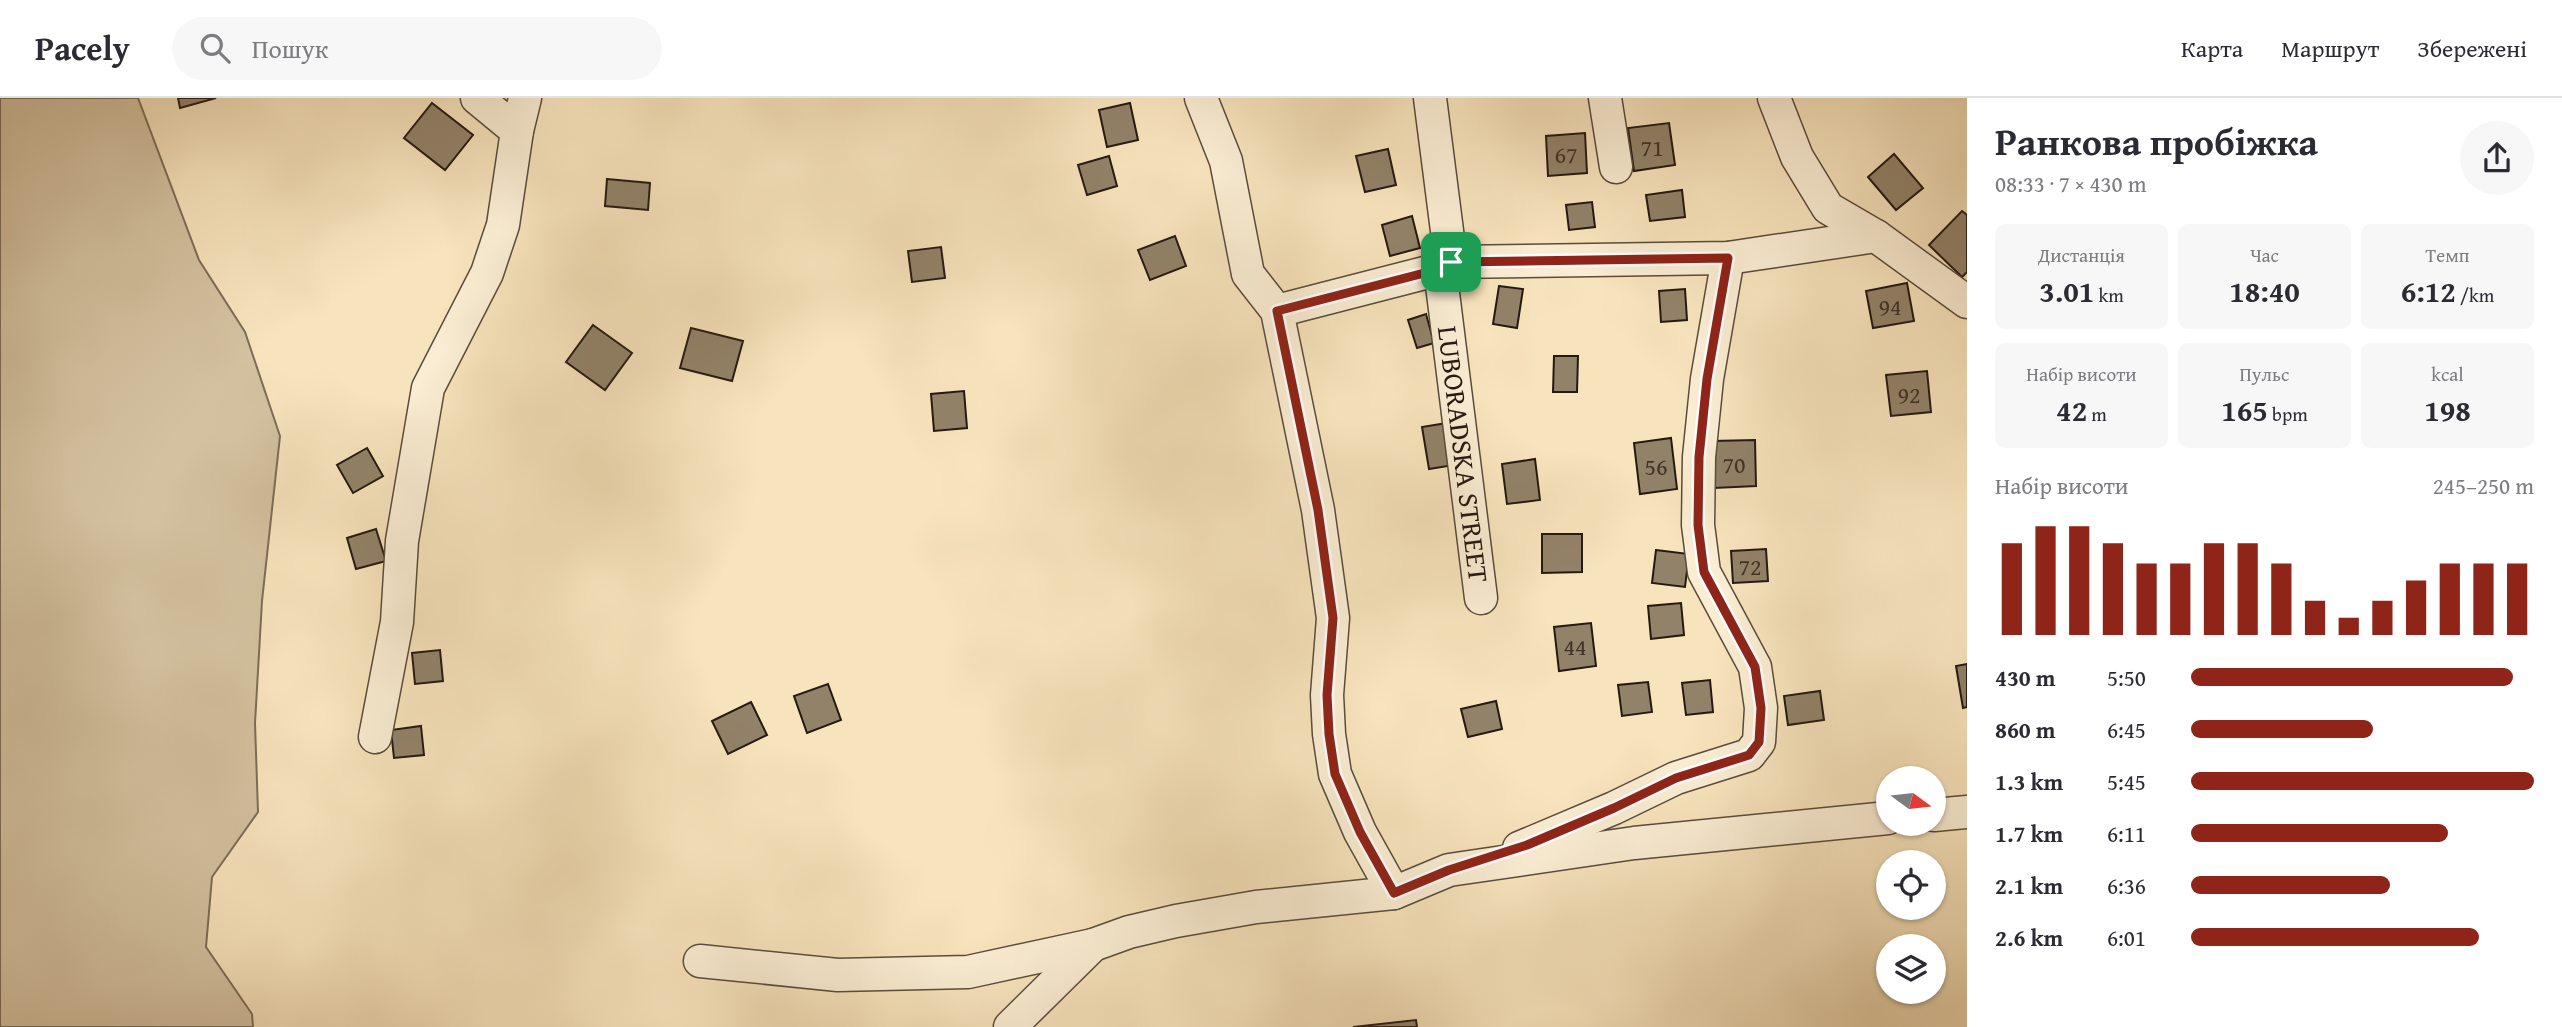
<!DOCTYPE html>
<html lang="uk">
<meta charset="utf-8">
<style>
body{margin:0;font-family:"Gentium Book Plus",serif;background:#f7f7f7;color:#2b2b33;height:100vh;display:flex;flex-direction:column;font-size:26px;white-space:nowrap}
*{box-sizing:border-box;margin:0}
p{font-size:23px;color:#7c7c81}
.icon{flex:none;width:38px;height:38px;fill:none;stroke:currentColor;stroke-width:2;stroke-linecap:round;stroke-linejoin:round}
.map{position:relative;flex:1;overflow:hidden}
.details{display:flex;flex-direction:column;background:#fff;width:595px}
.details>*{flex:none}
.needle{width:46px;rotate:105deg}
.controls{position:absolute;left:1876px;top:668px;display:grid;gap:14px}
.controls a{display:grid;place-items:center;width:70px;height:70px;border-radius:50%;background:#fff;box-shadow:0 2px 5px #0004;font-size:35px}
.pin{position:absolute;display:grid;place-items:center;width:60px;height:60px;color:#fff;margin:-30px;border-radius:14px;box-shadow:0 4px 10px #0006}
.round{display:grid;place-items:center;flex:none;width:74px;height:74px;border-radius:37px;background:#f7f7f7}
.head{display:flex;align-items:center;justify-content:space-between;height:119px;padding:0 28px}
h1{font-size:38px;font-weight:800;line-height:52px}
.stats{display:grid;grid-template-columns:repeat(3,1fr);gap:10px;height:119px;padding:7px 28px}
.stats div{display:grid;align-content:center;border-radius:10px;background:#f7f7f7;text-align:center}
.stats b{font-size:30px;font-weight:800}
.stats small{font-size:19px;font-weight:400}
.stats p{font-size:19px}
.chart{height:196px;padding:14px 28px}
.chart p{display:flex;justify-content:space-between}
.chart svg{width:100%;height:126px;margin-top:7px;stroke:#8f2418;stroke-width:6}
ul{padding:0 28px;list-style:none;font-size:23px}
li{display:grid;grid-template-columns:112px 84px 1fr;align-items:center;height:52px}
li i{height:18px;border-radius:9px;background:#8f2418}
header{display:flex;align-items:center;gap:42px;box-sizing:border-box;height:98px;padding:0 35px;background:#fff;border-bottom:2px solid #e1e1e2}
header strong{font-size:33px}
nav{display:flex;gap:38px;margin-inline-start:auto;font-size:24px}
.search{width:490px;height:63px;background:#f7f7f7;display:flex;align-items:center;gap:18px;box-sizing:border-box;padding:0 24px;border-radius:38px;color:#7c7c81;font-size:26px}
main{display:flex;flex:1;min-height:0}
.map>svg:first-child{display:block}
</style>
<header>
<strong>Pacely</strong>
<div class="search"><svg class="icon" aria-label="search" viewBox="0 0 24 24"><circle cx="10" cy="10" r="6"/><path d="M15 15l6 6"/></svg>Пошук</div>
<nav><a>Карта</a><a>Маршрут</a><a>Збережені</a></nav>
</header>
<main>
<div class="map">
<svg width="1967" height="929" viewBox="0 0 1967 929">
<rect width="100%" height="100%" fill="#f7e3bc"/>
<filter id="stains"><feTurbulence type="fractalNoise" baseFrequency=".00286" numOctaves="4"/><feColorMatrix values="0 0 0 0 .2 0 0 0 0 .09 0 0 0 0 .02 0 0 0 .5 -.17"/></filter>
<radialGradient id="worn" r=".72"><stop offset=".6" stop-color="#630" stop-opacity="0"/><stop offset="1" stop-color="#630" stop-opacity=".3"/></radialGradient>
<!-- green -->
<polygon fill="#d3c19f" stroke="#7c6d58" stroke-width="2" points="0,0 138,0 199,162 245,234 280,338 262,503 255,625 258,714 212,779 206,849 252,916 253,929 0,929"/>
<!-- building -->
<g fill="#928269" stroke="#251910" stroke-width="2">
<polygon points="178,0 216,0 180,10"/>
<polygon points="432,5 473,37 445,72 404,40"/>
<polygon points="1130,5 1138,42 1107,49 1099,12"/>
<polygon points="1669,25 1675,67 1634,73 1628,30"/>
<polygon points="1585,35 1587,75 1548,78 1546,38"/>
<polygon points="1388,51 1396,87 1365,94 1356,58"/>
<polygon points="1894,56 1923,90 1896,112 1868,79"/>
<polygon points="1109,58 1117,88 1087,97 1078,67"/>
<polygon points="607,81 650,85 648,112 605,108"/>
<polygon points="1682,92 1685,119 1650,123 1646,97"/>
<polygon points="1592,104 1595,129 1569,132 1566,107"/>
<polygon points="1962,113 1967,117 1967,174 1962,179 1929,147"/>
<polygon points="1412,118 1420,150 1390,158 1382,127"/>
<polygon points="1175,138 1186,168 1150,182 1138,152"/>
<polygon points="941,149 945,180 912,184 908,153"/>
<polygon points="1907,185 1914,223 1873,230 1866,193"/>
<polygon points="1499,188 1523,191 1517,230 1493,226"/>
<polygon points="1685,191 1687,222 1661,224 1659,193"/>
<polygon points="1426,216 1434,245 1417,250 1408,222"/>
<polygon points="593,227 632,255 605,292 566,264"/>
<polygon points="691,230 743,243 732,283 680,270"/>
<polygon points="1554,258 1578,258 1577,294 1553,294"/>
<polygon points="1927,273 1931,314 1891,318 1886,277"/>
<polygon points="964,293 967,330 934,333 931,296"/>
<polygon points="1447,325 1454,367 1429,371 1422,329"/>
<polygon points="1671,340 1677,391 1640,396 1634,345"/>
<polygon points="1755,342 1756,388 1714,390 1712,343"/>
<polygon points="367,350 383,378 353,395 337,367"/>
<polygon points="1535,361 1540,402 1507,406 1502,366"/>
<polygon points="376,431 386,463 356,471 347,440"/>
<polygon points="1542,436 1582,436 1582,474 1542,475"/>
<polygon points="1766,451 1768,483 1733,485 1731,453"/>
<polygon points="1656,452 1689,456 1685,489 1652,485"/>
<polygon points="1681,505 1684,537 1651,541 1648,508"/>
<polygon points="1591,525 1596,568 1559,573 1554,529"/>
<polygon points="440,552 443,583 415,586 412,555"/>
<polygon points="1967,566 1967,609 1963,610 1956,568"/>
<polygon points="1710,582 1713,614 1686,617 1682,585"/>
<polygon points="1648,584 1652,614 1622,618 1618,587"/>
<polygon points="828,586 841,622 807,635 794,598"/>
<polygon points="1820,593 1824,622 1788,627 1784,598"/>
<polygon points="1496,603 1502,631 1468,639 1461,611"/>
<polygon points="751,604 767,637 728,656 712,623"/>
<polygon points="421,628 424,657 394,660 391,632"/>
<polygon points="1416,922 1417,929 1353,929"/>
</g>
<g fill="none" stroke-linecap="round" stroke-linejoin="round">
<!-- minor casing -->
<g stroke="#5a4c3b" stroke-width="35">
<g id="minor">
<polyline points="477,0 517,33"/>
<polyline points="1201,0 1226,63 1248,176 1277,213 1318,412 1333,520 1327,597 1329,636 1335,676 1360,734 1394,795"/>
<polyline points="1430,0 1451,164"/>
<polyline points="1605,0 1616,69"/>
<polyline points="1774,0 1797,59 1828,110 1876,138"/>
<polyline points="1440,171 1481,500"/>
<polyline points="1277,213 1440,171 1451,164 1728,160 1876,138 1967,204"/>
<polyline points="375,639 397,524 402,443 428,290 487,175 503,127 517,33 525,0"/>
<polyline points="1934,717 1967,714"/>
<polyline points="1519,750 1614,710 1676,680 1749,657 1759,644 1761,610 1755,569 1704,474 1698,427 1699,359 1707,281 1728,160"/>
<polyline points="700,863 838,877 968,874 1093,847"/>
<polyline points="1010,929 1093,847 1129,834 1176,823 1256,809 1394,795 1449,772 1634,745 1888,720"/>
</g>
</g>
<!-- minor -->
<use href="#minor" stroke="#faedd3" stroke-width="32"/>
</g>
<g fill="none" stroke-linecap="round" stroke-linejoin="round">
<!-- route casing -->
<g stroke="#fff" stroke-width="14">
<polygon id="route" points="1728,160 1707,281 1699,359 1698,427 1704,474 1755,569 1761,610 1759,644 1749,657 1676,680 1614,710 1527,747 1449,772 1394,795 1360,734 1335,676 1329,636 1327,597 1333,520 1318,412 1277,213 1440,171 1451,164"/>
</g>
<!-- route -->
<use href="#route" stroke="#8f2418" stroke-width="9"/>
</g>
<g text-anchor="middle" dominant-baseline="central" stroke-width="5" stroke-linejoin="round" paint-order="stroke">
<!-- number labels -->
<g font-size="24" fill="#403326">
<text x="1652" y="49">71</text>
<text x="1566" y="56">67</text>
<text x="1890" y="208">94</text>
<text x="1909" y="296">92</text>
<text x="1734" y="366">70</text>
<text x="1656" y="368">56</text>
<text x="1750" y="468">72</text>
<text x="1575" y="548">44</text>
</g>
<!-- street labels -->
<g font-size="28" fill="#251910" stroke="#faedd3">
<text transform="translate(1464 356) rotate(83)">LUBORADSKA STREET</text>
</g>
</g>
<rect width="100%" height="100%" filter="url(#stains)"/>
<rect width="100%" height="100%" fill="url(#worn)"/>
</svg>
<div class="controls">
<a><svg class="needle" viewBox="-14 -14 28 28"><path d="M0-13l5 13h-10z" fill="#e53935"/><path d="M0 13l5-13h-10z" fill="#7c7c81"/></svg></a>
<a><svg class="icon" aria-label="locate" viewBox="0 0 24 24"><circle cx="12" cy="12" r="6"/><path d="M12 2v4M12 18v4M2 12h4M18 12h4"/></svg></a>
<a><svg class="icon" aria-label="layers" viewBox="0 0 24 24"><path d="M12 4l9 5-9 5-9-5zM3 14l9 5 9-5"/></svg></a>
</div>
<div class="pin" style="left:1451px;top:164px;background:#1e9e55"><svg class="icon" aria-label="arrive" viewBox="0 0 24 24"><path d="M6 21V4h12l-3 4 3 4H6"/></svg></div>
</div>
<section class="details">
<div class="head"><div><h1>Ранкова пробіжка</h1><p>08:33 · 7 × 430 m</p></div><a class="round"><svg class="icon" aria-label="share" viewBox="0 0 24 24"><path d="M12 15V3M7 8l5-5 5 5M5 13v7h14v-7"/></svg></a></div>
<div class="stats">
<div><p>Дистанція</p><b>3.01<small> km</small></b></div>
<div><p>Час</p><b>18:40</b></div>
<div><p>Темп</p><b>6:12<small> /km</small></b></div>
</div>
<div class="stats">
<div><p>Набір висоти</p><b>42<small> m</small></b></div>
<div><p>Пульс</p><b>165<small> bpm</small></b></div>
<div><p>kcal</p><b>198</b></div>
</div>
<div class="chart"><p><span>Набір висоти</span>245–250 m</p>
<svg viewBox="0 0 160 44" preserveAspectRatio="none"><path d="M5 44V12M15 44V6M25 44V6M35 44V12M45 44V19M55 44V19M65 44V12M75 44V12M85 44V19M95 44V32M105 44V38M115 44V32M125 44V25M135 44V19M145 44V19M155 44V19"/></svg>
</div>
<ul>
<li><b>430 m</b>5:50<i style="width:94%"></i></li>
<li><b>860 m</b>6:45<i style="width:53%"></i></li>
<li><b>1.3 km</b>5:45<i style="width:100%"></i></li>
<li><b>1.7 km</b>6:11<i style="width:75%"></i></li>
<li><b>2.1 km</b>6:36<i style="width:58%"></i></li>
<li><b>2.6 km</b>6:01<i style="width:84%"></i></li>
</ul>
</section>
</main>
